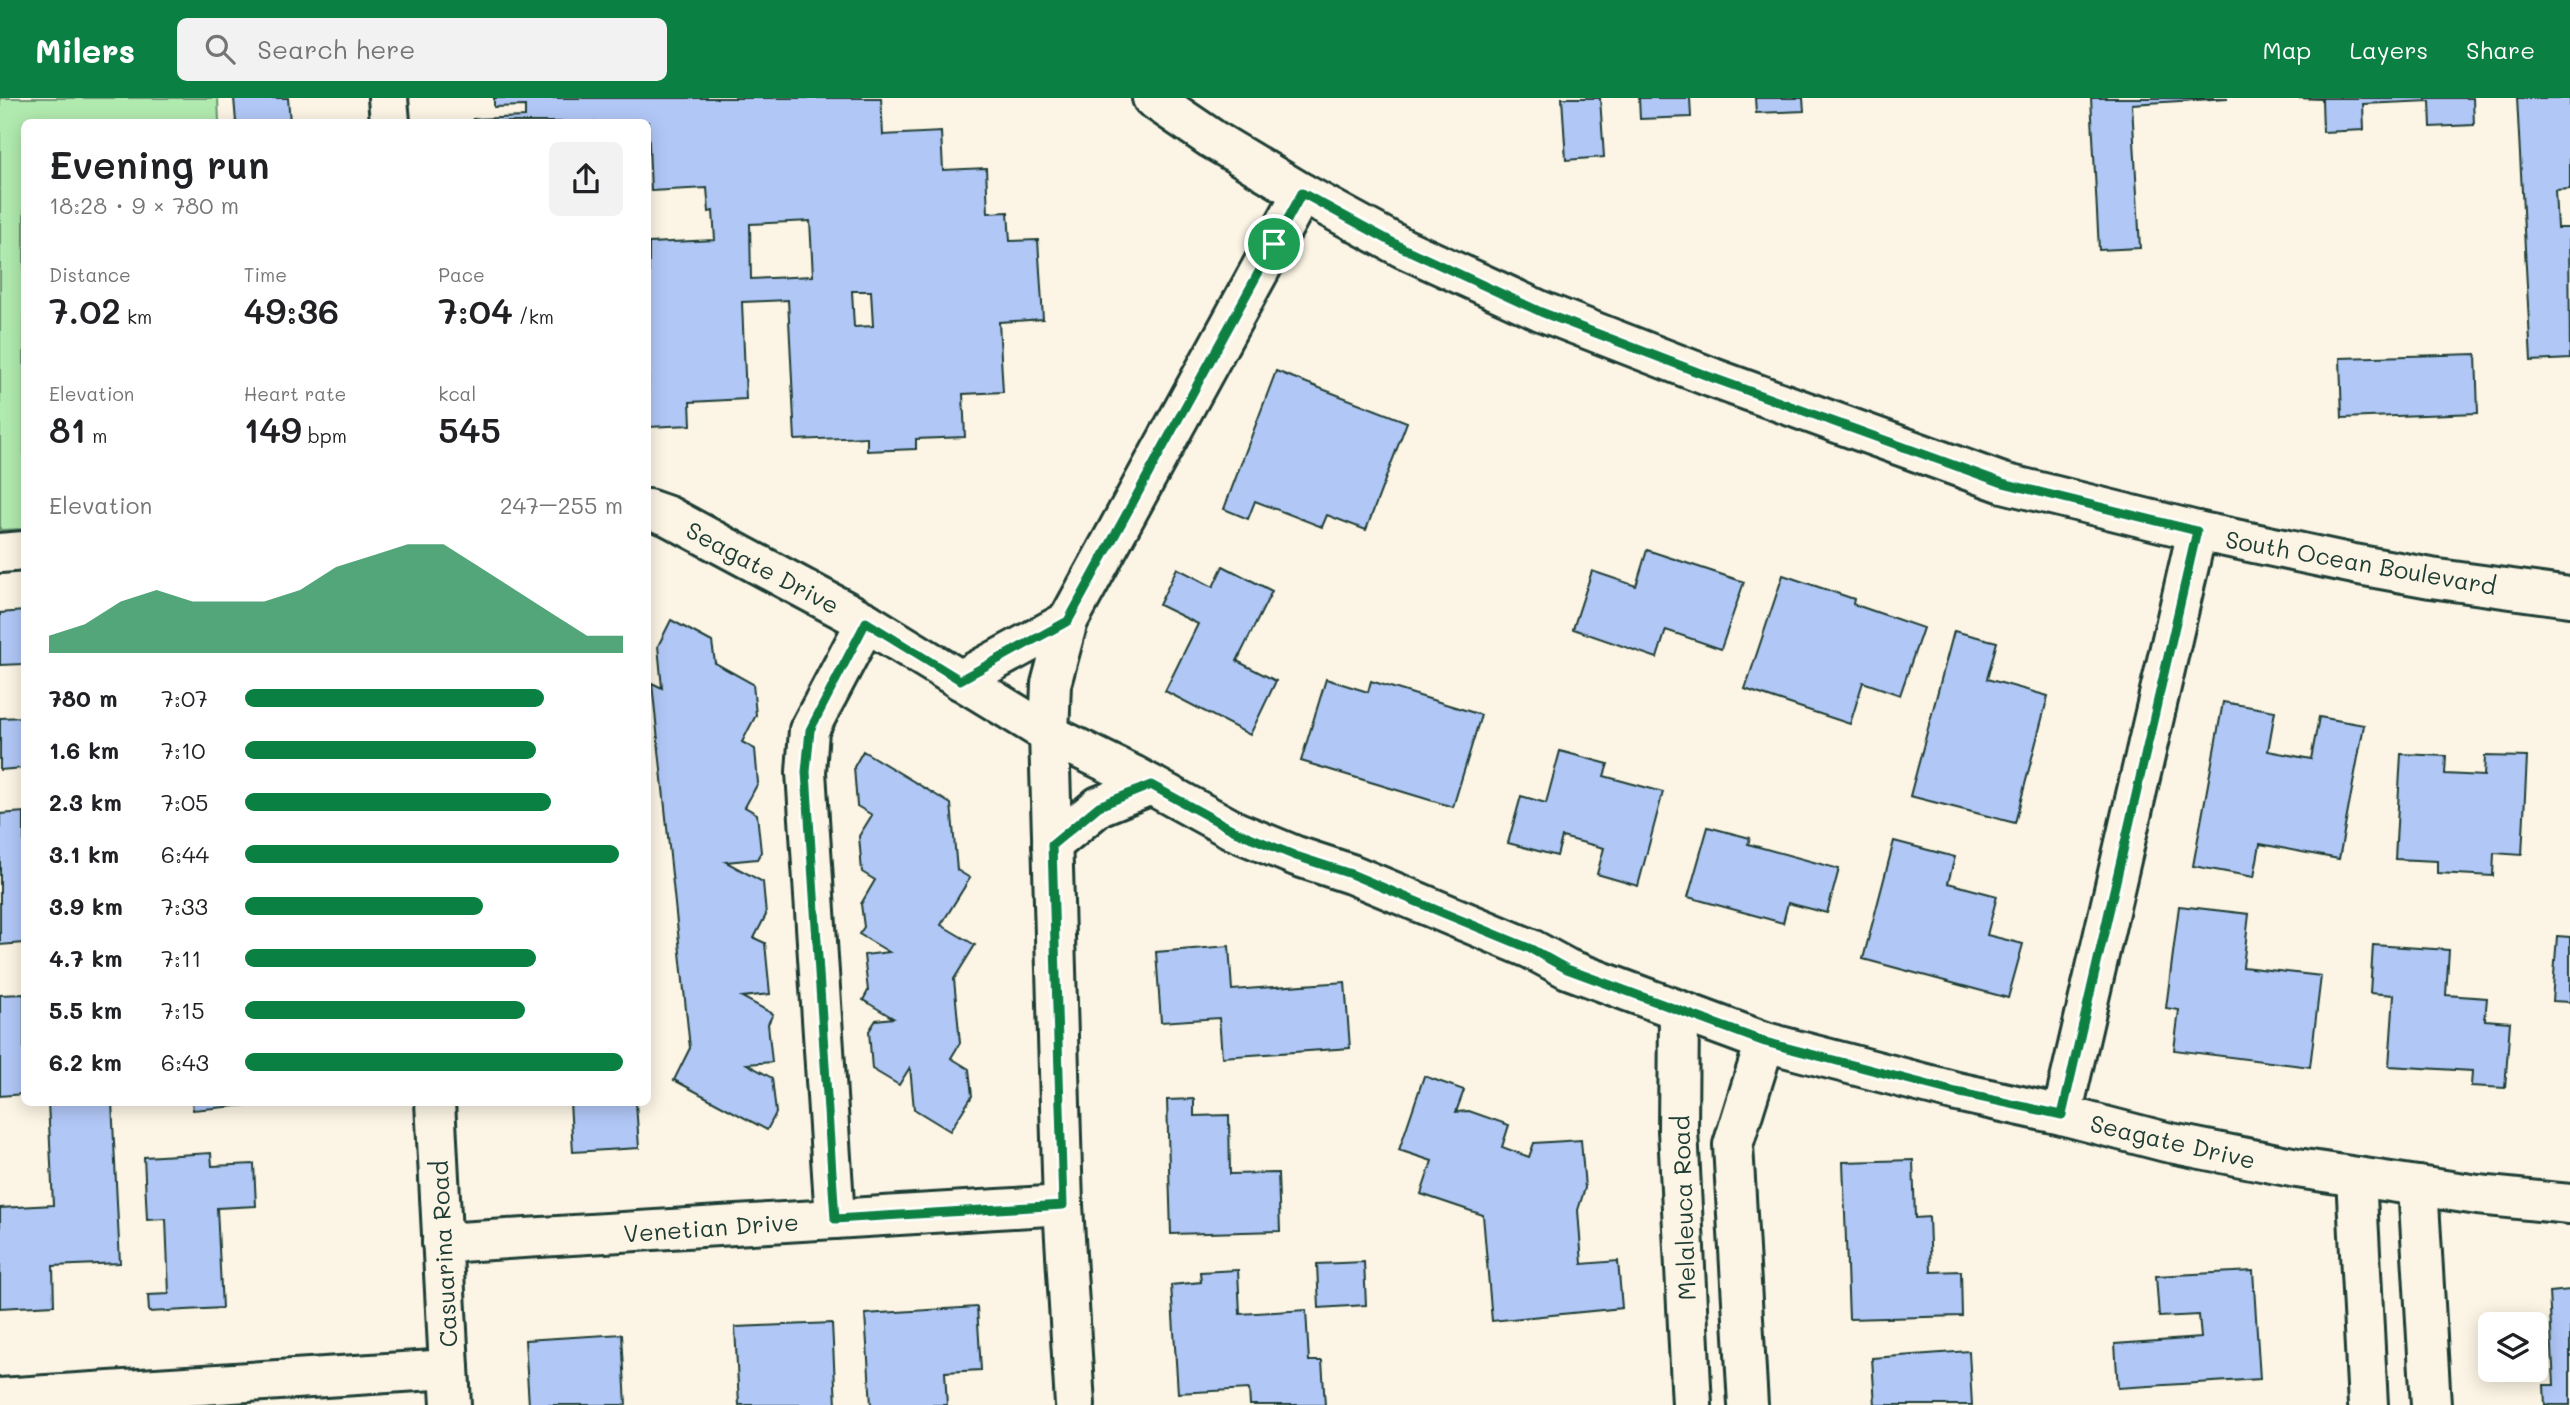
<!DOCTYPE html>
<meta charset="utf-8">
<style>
body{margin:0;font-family:Mali,sans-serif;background:#f2f2f2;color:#202124;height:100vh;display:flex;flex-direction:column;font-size:26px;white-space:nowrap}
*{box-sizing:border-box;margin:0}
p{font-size:23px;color:#757577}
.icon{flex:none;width:38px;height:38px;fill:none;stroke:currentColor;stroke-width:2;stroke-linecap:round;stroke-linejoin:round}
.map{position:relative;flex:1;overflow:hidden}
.details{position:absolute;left:21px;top:21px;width:630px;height:987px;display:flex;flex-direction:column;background:#fff;border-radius:10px;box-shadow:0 4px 18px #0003}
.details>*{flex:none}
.buttons{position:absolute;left:2478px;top:1214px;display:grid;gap:14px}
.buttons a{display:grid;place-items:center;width:70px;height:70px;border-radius:10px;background:#fff;box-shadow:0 4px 18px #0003;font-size:35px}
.pin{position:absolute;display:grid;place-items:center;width:60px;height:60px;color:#fff;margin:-30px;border:4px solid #fff;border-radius:50%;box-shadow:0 2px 7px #0007}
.round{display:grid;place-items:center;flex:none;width:74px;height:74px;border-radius:10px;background:#f2f2f2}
.summary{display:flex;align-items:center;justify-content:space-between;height:119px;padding:0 28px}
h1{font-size:38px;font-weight:600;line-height:52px}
.metrics{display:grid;grid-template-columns:repeat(3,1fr);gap:10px;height:119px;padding:7px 28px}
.metrics div{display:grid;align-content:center}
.metrics b{font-size:35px;font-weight:600}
.metrics small{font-size:19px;font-weight:400}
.metrics p{font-size:19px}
.chart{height:196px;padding:14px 28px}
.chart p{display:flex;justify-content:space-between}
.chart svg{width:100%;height:126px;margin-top:7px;fill:#0b8043;opacity:.7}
ul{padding:0 28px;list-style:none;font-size:23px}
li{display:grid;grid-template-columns:112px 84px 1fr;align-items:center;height:52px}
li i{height:18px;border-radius:9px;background:#0b8043}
header{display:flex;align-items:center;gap:42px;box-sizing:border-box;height:98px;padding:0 35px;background:#0b8043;color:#fff}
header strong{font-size:33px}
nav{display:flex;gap:38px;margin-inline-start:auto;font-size:24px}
.search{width:490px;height:63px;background:#f2f2f2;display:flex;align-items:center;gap:18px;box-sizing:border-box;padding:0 24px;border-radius:10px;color:#757577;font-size:26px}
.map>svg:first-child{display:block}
</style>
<header>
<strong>Milers</strong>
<div class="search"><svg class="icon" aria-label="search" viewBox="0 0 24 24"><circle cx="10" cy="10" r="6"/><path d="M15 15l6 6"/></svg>Search here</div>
<nav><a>Map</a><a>Layers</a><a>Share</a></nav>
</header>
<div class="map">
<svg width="2570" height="1307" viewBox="0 0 2570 1307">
<rect width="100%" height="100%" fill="#fcf5e5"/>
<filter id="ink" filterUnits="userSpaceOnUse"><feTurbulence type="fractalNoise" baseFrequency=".0143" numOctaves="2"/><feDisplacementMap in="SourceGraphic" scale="14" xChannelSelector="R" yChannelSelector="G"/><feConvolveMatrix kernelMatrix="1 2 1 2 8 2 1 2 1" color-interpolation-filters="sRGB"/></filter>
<g filter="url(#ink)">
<!-- green -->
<polygon fill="#b1eaae" stroke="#689471" stroke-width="2" points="0,0 218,0 219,24 24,24 24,431 0,432"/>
<!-- building -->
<g fill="#b1c7f6" stroke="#1f3d34" stroke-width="2" fill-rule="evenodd">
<polygon points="234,0 288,0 290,24 236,24"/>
<path d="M494 0H881L883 37 941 34 943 72 986 70 988 115 1008 114 1010 143 1038 142 1043 221 999 224 1003 294 963 296 965 339 916 341V351L867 353V339L795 342 788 202 742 204 746 301 690 304 691 327 648 329 649 145 715 142 713 113 709 114 707 90 651 93 648 24H473V21L525 19V8L494 9ZM810 123 813 178 751 181 750 126ZM852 193H871L873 228 854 229Z"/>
<polygon points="1562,0 1600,0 1604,59 1566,62"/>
<polygon points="1639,0 1690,0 1691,19 1640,21"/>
<polygon points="1755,0 1803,0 1804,13 1756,15"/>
<polygon points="2091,0 2228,0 2132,6 2140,150 2099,152"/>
<polygon points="2296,0 2473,0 2474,27 2431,29 2430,3 2363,6 2364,32 2323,34 2322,1"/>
<polygon points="2517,0 2570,0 2570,91 2555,92 2557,130 2569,130 2570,261 2531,263"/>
<polygon points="2476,256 2478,315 2342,320 2340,260"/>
<polygon points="1276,273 1407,324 1366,432 1327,417 1322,429 1255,403 1248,421 1224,411"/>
<polygon points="1647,452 1744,484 1721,551 1666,532 1657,560 1573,531 1592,473 1636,488"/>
<polygon points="1223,468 1272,493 1237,563 1276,583 1250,637 1165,593 1198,526 1159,507 1177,470 1213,489"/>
<polygon points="1783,477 1854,501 1853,506 1923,530 1900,597 1863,584 1850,626 1745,591"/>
<polygon points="24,513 24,566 0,567 0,515"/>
<polygon points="671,522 712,544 715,565 753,586 756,617 742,644 755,651 758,685 745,709 757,716 761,754 757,761 726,764 763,784 766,817 754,840 765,845 770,896 742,899 773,916 768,926 772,964 747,966 772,980 776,1015 767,1032 674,982 690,950 652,585 662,590 658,548"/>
<polygon points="1954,533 1997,544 1987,581 2048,598 2015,725 1910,698"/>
<polygon points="1326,581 1368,594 1371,583 1481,617 1453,709 1301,663"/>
<polygon points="2223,604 2275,613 2268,653 2311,661 2319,619 2364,627 2339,761 2260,746 2254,779 2193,768"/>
<polygon points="24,619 24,670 0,672 0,620"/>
<polygon points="863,653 951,706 957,772 970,780 941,827 975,847 954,881 960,945 951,960 969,971 972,998 950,1033 914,1011 910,969 899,987 872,971 869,933 876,922 893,920 863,902 868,893 864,857 889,854 859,836 864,829 861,806 875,782 862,774 859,738 872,717 857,708 854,669"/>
<polygon points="1560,653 1608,666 1604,678 1663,694 1638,788 1597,776 1604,750 1562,739 1557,758 1508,745 1521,698 1546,705"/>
<polygon points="2401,656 2446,658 2445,676 2484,678 2485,658 2527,659 2522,757 2494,755 2493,778 2437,775 2437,763 2395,761"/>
<polygon points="24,714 24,845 0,847 0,716"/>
<polygon points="1708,729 1750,740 1748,746 1839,771 1827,815 1788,805 1783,825 1688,799"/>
<polygon points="1894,743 1955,759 1948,785 1997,798 1987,837 2023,846 2008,900 1863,861"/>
<polygon points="2179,808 2249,816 2243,869 2321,878 2310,969 2174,952 2179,912 2166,910"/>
<polygon points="2557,838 2570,839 2570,904 2552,903"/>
<polygon points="2373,847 2449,852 2446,897 2487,900 2485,922 2510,924 2505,990 2471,988 2472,973 2389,968 2394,897 2370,895"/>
<polygon points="1229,848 1232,892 1345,884 1350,950 1222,959 1219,920 1161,924 1156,854"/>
<polygon points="24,896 24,996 0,998 0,897"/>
<polygon points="1424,978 1464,992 1456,1014 1469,1013 1509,1027 1502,1049 1529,1059 1534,1045 1581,1042 1585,1090 1578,1112 1582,1166 1618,1163 1622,1210 1492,1223 1483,1117 1421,1096 1432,1063 1399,1052"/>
<polygon points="1194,1001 1194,1018 1229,1017 1230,1076 1278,1075 1280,1133 1171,1136 1167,1002"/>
<polygon points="48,1004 112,1004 120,1165 53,1168 54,1207 0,1210 0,1110 53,1107"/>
<polygon points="192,1004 280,1004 193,1012"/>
<polygon points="570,1004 636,1004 639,1050 573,1054"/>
<polygon points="211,1055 212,1068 254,1066 256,1108 217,1110 222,1210 149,1214 148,1197 169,1196 166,1121 147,1122 144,1059"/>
<polygon points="1913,1062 1915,1120 1929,1119 1931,1174 1961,1173 1962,1218 1849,1221 1843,1064"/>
<polygon points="1364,1164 1366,1207 1319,1210 1317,1166"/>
<polygon points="1238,1172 1240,1216 1306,1212 1309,1263 1322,1263 1325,1307 1250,1307 1249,1291 1178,1295 1171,1187 1201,1184 1200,1174"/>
<polygon points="2253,1173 2260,1281 2118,1290 2115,1246 2201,1240 2199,1217 2159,1219 2156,1178"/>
<polygon points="2570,1192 2570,1307 2545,1307 2544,1287 2554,1287 2549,1194"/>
<polygon points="977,1209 981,1272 945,1274 947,1307 871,1307 865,1216"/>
<polygon points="832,1225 836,1307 739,1307 735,1229"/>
<polygon points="622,1236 626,1307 529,1307 525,1242"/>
<polygon points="1969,1253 1972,1307 1875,1307 1872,1260"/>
</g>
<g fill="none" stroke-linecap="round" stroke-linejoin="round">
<!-- street casing -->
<g stroke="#1f3d34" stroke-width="44">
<g id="street">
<polyline points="388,0 390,24"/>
<polyline points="648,411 668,418 866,524 1049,636 1133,677 1235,733 1296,758 1351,776 1531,851 1568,871 1765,944 1957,994 2062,1017 2166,1044 2297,1070 2478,1097 2570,1106"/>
<polyline points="0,455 24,453"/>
<polyline points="960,582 1068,523"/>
<polyline points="1052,747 1099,708 1151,687"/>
<polyline points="1679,913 1678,1032 1692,1307"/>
<polyline points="435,1004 451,1307"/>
<polyline points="2062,1017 2197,433"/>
<polyline points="2356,1079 2368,1307"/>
<polyline points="2418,1088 2431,1307"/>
<polyline points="835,1121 806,674 809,632 866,524"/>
<polyline points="442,1145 1063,1107"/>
<polyline points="0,1300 449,1271"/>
<polyline points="1075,1307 1063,1107 1049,636 1051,586 1068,523 1302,95"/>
<polyline points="1748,1307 1733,1047 1765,944"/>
</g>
</g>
<!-- secondary casing -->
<g stroke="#1f3d34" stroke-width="44">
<polyline id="secondary" points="1152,0 1212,41 1302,95 1403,150 1541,213 1713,280 2003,385 2197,433 2354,466 2431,480 2570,499"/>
</g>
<!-- street -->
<use href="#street" stroke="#fcf5e5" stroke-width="38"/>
<!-- secondary -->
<use href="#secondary" stroke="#fcf5e5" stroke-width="38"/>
</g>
</g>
<g fill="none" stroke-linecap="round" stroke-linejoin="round" filter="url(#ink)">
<!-- route casing -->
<g stroke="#fff" stroke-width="14">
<polygon id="route" points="1302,95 1403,150 1541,214 1713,280 2003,385 2197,433 2062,1017 1956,994 1765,944 1567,871 1531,851 1441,814 1351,776 1296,758 1235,733 1151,687 1099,708 1052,747 1063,1107 835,1121 806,674 810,632 866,524 960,582 1068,523"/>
</g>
<!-- route -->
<use href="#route" stroke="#0b8043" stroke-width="9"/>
</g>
<g text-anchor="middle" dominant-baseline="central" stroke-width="5" stroke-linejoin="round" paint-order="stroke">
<!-- street labels -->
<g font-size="24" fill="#1f3d34" stroke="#fcf5e5">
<text transform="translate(2361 464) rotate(10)">South Ocean Boulevard</text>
<text transform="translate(763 469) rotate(28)">Seagate Drive</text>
<text transform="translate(2173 1043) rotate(13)">Seagate Drive</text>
<text transform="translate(1683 1110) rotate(-92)">Melaleuca Road</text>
<text transform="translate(711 1129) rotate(-4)">Venetian Drive</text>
<text transform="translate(443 1156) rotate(-93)">Casuarina Road</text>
</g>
</g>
</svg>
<div class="buttons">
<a><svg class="icon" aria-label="layers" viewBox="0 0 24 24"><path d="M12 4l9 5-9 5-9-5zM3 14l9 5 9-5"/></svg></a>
</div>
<div class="pin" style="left:1274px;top:146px;background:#1e9e55"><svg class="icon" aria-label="arrive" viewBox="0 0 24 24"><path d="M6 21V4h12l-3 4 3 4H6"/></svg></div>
<section class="details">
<div class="summary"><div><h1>Evening run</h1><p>18:28 · 9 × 780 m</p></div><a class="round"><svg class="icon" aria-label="share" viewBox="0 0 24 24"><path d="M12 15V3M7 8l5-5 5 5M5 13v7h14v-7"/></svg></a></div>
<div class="metrics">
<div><p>Distance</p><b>7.02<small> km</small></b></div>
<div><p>Time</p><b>49:36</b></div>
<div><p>Pace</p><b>7:04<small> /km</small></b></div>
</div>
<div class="metrics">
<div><p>Elevation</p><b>81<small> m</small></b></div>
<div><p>Heart rate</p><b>149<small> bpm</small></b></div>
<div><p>kcal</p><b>545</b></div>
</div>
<div class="chart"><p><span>Elevation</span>247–255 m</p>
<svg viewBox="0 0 160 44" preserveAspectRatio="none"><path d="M0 44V38L10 34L20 26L30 22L40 26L50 26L60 26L70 22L80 14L90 10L100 6L110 6L120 14L130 22L140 30L150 38L160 38V44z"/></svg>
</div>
<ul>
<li><b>780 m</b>7:07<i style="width:79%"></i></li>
<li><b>1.6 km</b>7:10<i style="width:77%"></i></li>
<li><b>2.3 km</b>7:05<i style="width:81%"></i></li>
<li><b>3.1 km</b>6:44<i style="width:99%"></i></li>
<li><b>3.9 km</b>7:33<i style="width:63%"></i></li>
<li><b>4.7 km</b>7:11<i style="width:77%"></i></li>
<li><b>5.5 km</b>7:15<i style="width:74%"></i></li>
<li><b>6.2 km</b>6:43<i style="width:100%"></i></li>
</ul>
</section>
</div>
